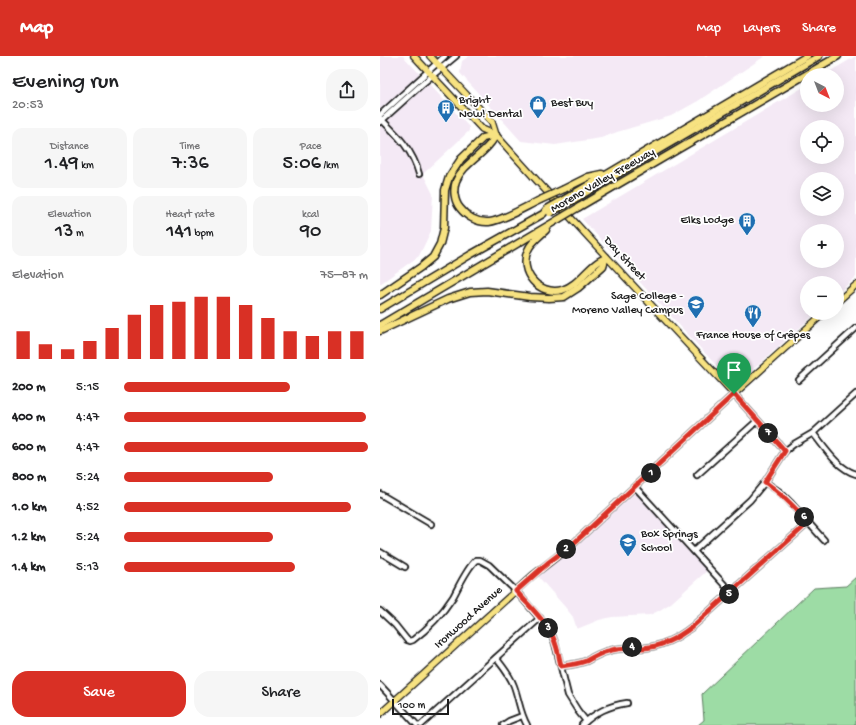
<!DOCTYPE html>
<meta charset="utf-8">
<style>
body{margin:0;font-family:"Gochi Hand",sans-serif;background:#f6f6f6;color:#202124;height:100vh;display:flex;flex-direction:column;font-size:15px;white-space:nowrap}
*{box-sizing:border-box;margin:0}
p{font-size:13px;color:#757577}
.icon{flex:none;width:22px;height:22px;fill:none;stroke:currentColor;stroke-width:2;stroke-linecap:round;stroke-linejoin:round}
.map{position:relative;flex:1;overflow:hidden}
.details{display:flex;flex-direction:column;background:#fff;width:380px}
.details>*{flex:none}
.needle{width:26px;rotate:138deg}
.fabs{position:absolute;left:420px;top:12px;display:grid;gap:8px}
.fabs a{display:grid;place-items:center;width:44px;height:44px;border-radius:50%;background:#fff;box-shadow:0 4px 16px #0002;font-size:20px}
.scale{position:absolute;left:12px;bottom:10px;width:57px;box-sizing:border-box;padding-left:4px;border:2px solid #1c1c1c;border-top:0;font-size:11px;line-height:14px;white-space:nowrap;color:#1c1c1c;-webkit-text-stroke:3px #fff;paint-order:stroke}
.pin{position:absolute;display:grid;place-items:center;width:34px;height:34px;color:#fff;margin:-41px -17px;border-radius:50% 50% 50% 0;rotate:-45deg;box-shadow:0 0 4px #0007}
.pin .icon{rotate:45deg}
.km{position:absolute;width:20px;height:20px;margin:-10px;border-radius:50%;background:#222;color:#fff;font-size:11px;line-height:20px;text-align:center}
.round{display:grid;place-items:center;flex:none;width:42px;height:42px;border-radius:16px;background:#f6f6f6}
.headline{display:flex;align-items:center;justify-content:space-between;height:68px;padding:0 12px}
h1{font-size:22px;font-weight:600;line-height:30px}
.stats{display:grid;grid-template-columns:repeat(3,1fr);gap:6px;height:68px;padding:4px 12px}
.stats div{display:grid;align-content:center;border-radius:10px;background:#f6f6f6;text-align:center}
.stats b{font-size:20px;font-weight:600}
.stats small{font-size:11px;font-weight:400}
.stats p{font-size:11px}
.chart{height:112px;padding:8px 12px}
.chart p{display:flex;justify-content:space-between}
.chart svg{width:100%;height:72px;margin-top:4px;stroke:#d93025;stroke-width:6}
.action{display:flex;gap:8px;margin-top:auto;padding:8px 12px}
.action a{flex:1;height:46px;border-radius:16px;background:#d93025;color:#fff;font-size:16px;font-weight:600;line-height:46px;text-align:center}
.action a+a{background:#f6f6f6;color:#202124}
ul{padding:0 12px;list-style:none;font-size:13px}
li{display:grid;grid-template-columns:64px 48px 1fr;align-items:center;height:30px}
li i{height:10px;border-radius:5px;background:#d93025}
header{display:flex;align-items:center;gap:24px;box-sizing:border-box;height:56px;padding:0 20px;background:#d93025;color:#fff}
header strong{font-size:19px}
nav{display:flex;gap:22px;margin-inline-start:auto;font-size:14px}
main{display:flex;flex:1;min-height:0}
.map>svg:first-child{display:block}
</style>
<header>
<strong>Map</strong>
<nav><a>Map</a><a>Layers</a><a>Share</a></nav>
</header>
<main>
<section class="details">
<div class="headline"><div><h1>Evening run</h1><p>20:53</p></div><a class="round"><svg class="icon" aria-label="share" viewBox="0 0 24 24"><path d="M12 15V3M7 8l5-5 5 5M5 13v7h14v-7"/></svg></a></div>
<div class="stats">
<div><p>Distance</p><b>1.49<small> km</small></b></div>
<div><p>Time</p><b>7:36</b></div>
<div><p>Pace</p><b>5:06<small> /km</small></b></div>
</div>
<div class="stats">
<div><p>Elevation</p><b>13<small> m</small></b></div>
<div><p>Heart rate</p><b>141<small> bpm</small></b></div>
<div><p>kcal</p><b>90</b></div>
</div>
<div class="chart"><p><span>Elevation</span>75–87 m</p>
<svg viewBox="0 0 160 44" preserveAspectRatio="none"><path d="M5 44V27M15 44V35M25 44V38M35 44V33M45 44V25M55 44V17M65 44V11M75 44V9M85 44V6M95 44V6M105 44V11M115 44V19M125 44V27M135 44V30M145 44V27M155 44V27"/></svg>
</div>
<ul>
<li><b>200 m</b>5:15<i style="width:68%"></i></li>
<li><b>400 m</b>4:47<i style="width:99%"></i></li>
<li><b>600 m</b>4:47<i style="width:100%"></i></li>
<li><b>800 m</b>5:24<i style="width:61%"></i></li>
<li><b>1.0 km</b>4:52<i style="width:93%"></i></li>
<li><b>1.2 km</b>5:24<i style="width:61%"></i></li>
<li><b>1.4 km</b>5:13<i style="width:70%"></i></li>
</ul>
<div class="action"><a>Save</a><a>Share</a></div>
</section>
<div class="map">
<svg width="476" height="669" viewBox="0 0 476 669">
<rect width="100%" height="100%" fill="#fff"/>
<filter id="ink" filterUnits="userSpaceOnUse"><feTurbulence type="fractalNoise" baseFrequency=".025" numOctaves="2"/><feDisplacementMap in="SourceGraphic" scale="8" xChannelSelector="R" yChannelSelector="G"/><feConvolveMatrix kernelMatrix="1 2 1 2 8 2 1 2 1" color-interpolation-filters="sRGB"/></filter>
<g filter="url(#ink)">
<!-- built -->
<g fill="#f4e9f5" fill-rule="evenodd">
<polygon points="0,0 23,0 89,71 89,75 43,118 53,138 51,175 39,200 0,228"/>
<polygon points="89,0 385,0 318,45 291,60 237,76 221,82 175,89 141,85 80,17 82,5"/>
<path d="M476 0V221L457 238V227H427V257H436L355 330 202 163 427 29V49H457V19H444ZM427 71H457V101H427ZM427 123H457V153H427ZM427 175H457V205H427Z"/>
<polygon points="255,432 329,513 291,547 280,554 270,559 232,561 219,564 197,573 193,561 185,551 156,518"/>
</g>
<!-- green -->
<polygon fill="#9ddca5" stroke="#5c7c60" points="476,521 476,669 318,669 324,664 322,638 434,532 466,530"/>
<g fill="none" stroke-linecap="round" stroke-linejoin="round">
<!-- minor casing -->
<g stroke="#1c1c1c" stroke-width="8">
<g id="minor">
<polyline points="0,59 65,0"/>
<path d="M0 62C18 80 32 93 39 118"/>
<polyline points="0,66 41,29 76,0"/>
<polyline points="419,324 476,272"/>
<polyline points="354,338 405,395"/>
<path d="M433 377C445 392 457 412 476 418"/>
<polyline points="317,419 377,365"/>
<polyline points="385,426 400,436 410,446 444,484"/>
<polyline points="255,431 351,536"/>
<polyline points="0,438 51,468"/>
<polyline points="314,495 370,444 385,426 405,395 414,388 433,377 476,338"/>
<polyline points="0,496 25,511"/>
<path d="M0 555 15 569 27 584 30 585 33 584C49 572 62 558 73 541 79 530 87 512 96 504H100L109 509 136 535 168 572 172 579 175 587 188 639 198 655 206 665"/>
<path d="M116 602C123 611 130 619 134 630 139 644 140 657 147 669"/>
<path d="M181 610C190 609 198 608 206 605 213 601 220 597 228 595 240 591 251 592 262 592 282 591 298 582 313 570L428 467"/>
<polyline points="0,629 37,669"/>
<polyline points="41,669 160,562"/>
<polyline points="123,669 129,665 142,660"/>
<path d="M202 669C216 656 228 650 247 647"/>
</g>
</g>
<!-- major casing -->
<g stroke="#1c1c1c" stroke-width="8">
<g id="major">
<path d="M34 0 102 73 116 79C194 167 274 252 354 338"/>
<polyline points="50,0 112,66 116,79"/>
<polyline points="457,246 476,229"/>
<polyline points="0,658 152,520 193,488 354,338 444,257"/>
</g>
</g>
<!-- highway casing -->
<g stroke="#1c1c1c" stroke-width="9">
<g id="highway">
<path d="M116 79C114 82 112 86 109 89 99 101 82 110 76 125 73 133 74 145 80 152 86 160 97 167 109 166 122 165 147 150 160 144"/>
<polyline points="184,133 208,121 222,118"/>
<polyline points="190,140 427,0"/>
<polyline points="193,144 439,0"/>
<polyline points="199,151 458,0"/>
<path d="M166 174C160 180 151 186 148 194 138 216 159 240 182 234 197 230 206 214 218 206 221 204 224 203 226 201"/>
<polyline points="0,239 41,211 53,201 60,188 64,172 65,134 69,121 81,103 103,82 116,79"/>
<polyline points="0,253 90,199 163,158 167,153"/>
<polyline points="0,269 179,163"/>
<polyline points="0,275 68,243 90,236 107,235 150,241 169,242 184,241 198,232 223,210 226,201"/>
</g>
</g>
<!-- minor -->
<use href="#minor" stroke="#fff" stroke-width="4.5"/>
<!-- major -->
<use href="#major" stroke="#f7e281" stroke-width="5.5"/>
<!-- highway -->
<use href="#highway" stroke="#f7e281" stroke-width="6"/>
<!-- highway-bridge casing -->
<g stroke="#1c1c1c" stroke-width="9" stroke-linecap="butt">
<g id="highway-bridge">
<polyline points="160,144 184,133"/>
<polyline points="167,153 190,140"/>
<polyline points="170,157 193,144"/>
<polyline points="179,163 199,151"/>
</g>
</g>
<!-- highway-bridge -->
<use href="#highway-bridge" stroke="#f7e281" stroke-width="6"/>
</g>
</g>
<g fill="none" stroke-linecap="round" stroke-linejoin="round" filter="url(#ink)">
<!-- route casing -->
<g stroke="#fff" stroke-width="8">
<path id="route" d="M354 338 405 395 385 426C402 438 415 451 428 467L313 570C298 582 282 591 262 592 251 592 240 591 228 595 220 597 213 601 206 605 198 608 190 609 181 610 179 600 177 589 172 579 164 563 148 549 136 535L169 506 193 488Z"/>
</g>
<!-- route -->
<use href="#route" stroke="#d93025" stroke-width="5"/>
</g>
<!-- icons -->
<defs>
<g id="shop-pin" transform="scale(0.9)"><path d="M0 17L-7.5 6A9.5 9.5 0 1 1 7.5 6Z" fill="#1f6fb2" stroke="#fff"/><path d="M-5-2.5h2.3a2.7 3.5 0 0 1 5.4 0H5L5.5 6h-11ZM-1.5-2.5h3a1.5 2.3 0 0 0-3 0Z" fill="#fff"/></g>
<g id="building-pin" transform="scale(0.9)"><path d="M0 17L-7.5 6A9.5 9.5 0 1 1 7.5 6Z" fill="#1f6fb2" stroke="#fff"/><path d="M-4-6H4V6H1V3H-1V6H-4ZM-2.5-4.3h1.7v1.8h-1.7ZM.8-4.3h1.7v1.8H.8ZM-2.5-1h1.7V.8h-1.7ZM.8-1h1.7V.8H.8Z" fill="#fff"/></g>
<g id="school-pin" transform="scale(0.9)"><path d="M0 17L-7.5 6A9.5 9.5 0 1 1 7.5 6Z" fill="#1f6fb2" stroke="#fff"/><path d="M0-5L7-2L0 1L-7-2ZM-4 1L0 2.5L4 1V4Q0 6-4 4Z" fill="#fff"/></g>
<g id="restaurant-pin" transform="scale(0.9)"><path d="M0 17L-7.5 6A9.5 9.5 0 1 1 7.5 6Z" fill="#1f6fb2" stroke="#fff"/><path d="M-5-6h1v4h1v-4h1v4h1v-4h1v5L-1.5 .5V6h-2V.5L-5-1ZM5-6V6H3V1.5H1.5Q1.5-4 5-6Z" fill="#fff"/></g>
</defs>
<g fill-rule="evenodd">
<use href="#shop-pin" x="158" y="48"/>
<use href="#building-pin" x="66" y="52"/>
<use href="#building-pin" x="367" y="165"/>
<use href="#school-pin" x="316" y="248"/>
<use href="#restaurant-pin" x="373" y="257"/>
<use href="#school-pin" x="248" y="486"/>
</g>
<g text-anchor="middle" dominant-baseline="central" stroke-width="3.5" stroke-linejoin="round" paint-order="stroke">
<!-- poi labels -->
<g font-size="12" fill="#1c1c1c" stroke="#fff" text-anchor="start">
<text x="79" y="45">Bright<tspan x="79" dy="14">Now! Dental</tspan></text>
<text x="171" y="48">Best Buy</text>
<text x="354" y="165" text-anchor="end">Elks Lodge</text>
<text x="303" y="241" text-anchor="end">Sage College -<tspan x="303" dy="14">Moreno Valley Campus</tspan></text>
<text x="373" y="280" text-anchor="middle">France House of Crêpes</text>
<text x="261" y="479">Box Springs<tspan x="261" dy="14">School</tspan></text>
</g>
<!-- street labels -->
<g font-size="12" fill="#1c1c1c" stroke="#fff">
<text transform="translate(223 125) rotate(-30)">Moreno Valley Freeway</text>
<text transform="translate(244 203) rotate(47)">Day Street</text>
<text transform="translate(89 562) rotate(-42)">Ironwood Avenue</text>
</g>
</g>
</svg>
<div class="fabs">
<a><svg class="needle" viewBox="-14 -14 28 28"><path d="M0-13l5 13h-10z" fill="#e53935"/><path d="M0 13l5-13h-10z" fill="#757577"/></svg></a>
<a><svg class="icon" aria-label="locate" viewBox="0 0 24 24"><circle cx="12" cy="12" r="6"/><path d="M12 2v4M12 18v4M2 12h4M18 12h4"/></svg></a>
<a><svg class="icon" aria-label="layers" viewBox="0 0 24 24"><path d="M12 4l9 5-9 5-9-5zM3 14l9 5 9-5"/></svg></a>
<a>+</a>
<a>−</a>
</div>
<div class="scale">100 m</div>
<div class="pin" style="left:354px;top:338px;background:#1e9e55"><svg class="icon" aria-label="arrive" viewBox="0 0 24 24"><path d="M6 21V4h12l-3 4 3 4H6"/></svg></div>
<b class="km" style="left:271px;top:417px">1</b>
<b class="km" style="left:186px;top:493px">2</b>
<b class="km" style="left:168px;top:572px">3</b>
<b class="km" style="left:252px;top:591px">4</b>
<b class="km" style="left:349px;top:538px">5</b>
<b class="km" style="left:424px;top:461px">6</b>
<b class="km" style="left:388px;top:377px">7</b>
</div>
</main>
